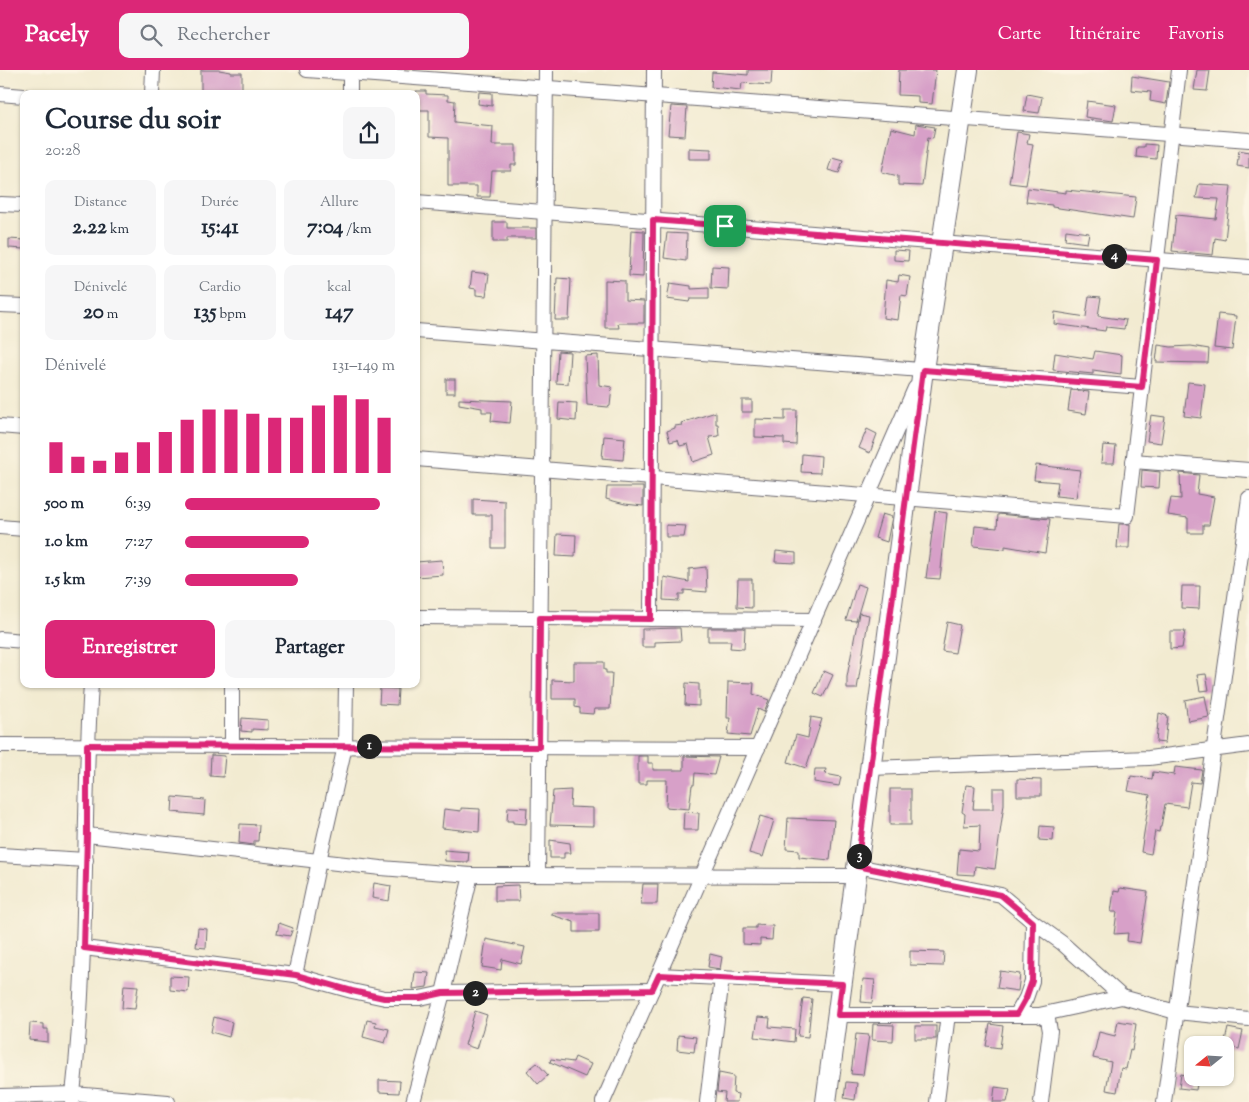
<!DOCTYPE html>
<html lang="fr">
<meta charset="utf-8">
<style>
body{margin:0;font-family:"Sorts Mill Goudy",serif;background:#f6f6f7;color:#1f2937;height:100vh;display:flex;flex-direction:column;font-size:19px;white-space:nowrap}
*{box-sizing:border-box;margin:0}
p{font-size:16px;color:#747a83}
.icon{flex:none;width:28px;height:28px;fill:none;stroke:currentColor;stroke-width:2;stroke-linecap:round;stroke-linejoin:round}
.map{position:relative;flex:1;overflow:hidden}
.side{position:absolute;left:20px;top:20px;width:400px;height:598px;display:flex;flex-direction:column;background:#fff;border-radius:10px;box-shadow:0 1px 4px #0004}
.side>*{flex:none}
.needle{width:32px;rotate:252deg}
.tools{position:absolute;left:1184px;top:966px;display:grid;gap:10px}
.tools a{display:grid;place-items:center;width:50px;height:50px;border-radius:10px;background:#fff;box-shadow:0 1px 4px #0004;font-size:25px}
.pin{position:absolute;display:grid;place-items:center;width:42px;height:42px;color:#fff;margin:-21px;border-radius:10px;box-shadow:0 2px 8px #0006}
.km{position:absolute;width:25px;height:25px;margin:-12px;border-radius:50%;background:#222;color:#fff;font-size:14px;line-height:25px;text-align:center}
.round{display:grid;place-items:center;flex:none;width:52px;height:52px;border-radius:10px;background:#f6f6f7}
.summary{display:flex;align-items:center;justify-content:space-between;height:85px;padding:0 25px}
h1{font-size:28px;font-weight:700;line-height:38px}
.figures{display:grid;grid-template-columns:repeat(3,1fr);gap:8px;height:85px;padding:5px 25px}
.figures div{display:grid;align-content:center;border-radius:10px;background:#f6f6f7;text-align:center}
.figures b{font-size:21px;font-weight:700}
.figures small{font-size:14px;font-weight:400}
.figures p{font-size:14px}
.chart{height:140px;padding:10px 25px}
.chart p{display:flex;justify-content:space-between}
.chart svg{width:100%;height:90px;margin-top:5px;stroke:#db2777;stroke-width:6}
.cta{display:flex;gap:10px;margin-top:auto;padding:10px 25px}
.cta a{flex:1;height:58px;border-radius:10px;background:#db2777;color:#fff;font-size:20px;font-weight:700;line-height:58px;text-align:center}
.cta a+a{background:#f6f6f7;color:#1f2937}
ul{padding:0 25px;list-style:none;font-size:16px}
li{display:grid;grid-template-columns:80px 60px 1fr;align-items:center;height:38px}
li i{height:12px;border-radius:6px;background:#db2777}
header{display:flex;align-items:center;gap:30px;box-sizing:border-box;height:70px;padding:0 25px;background:#db2777;color:#fff}
header strong{font-size:24px}
nav{display:flex;gap:28px;margin-inline-start:auto;font-size:18px}
.search{width:350px;height:45px;background:#f6f6f7;display:flex;align-items:center;gap:12px;box-sizing:border-box;padding:0 18px;border-radius:10px;color:#747a83;font-size:19px}
.map>svg:first-child{display:block}
</style>
<header>
<strong>Pacely</strong>
<div class="search"><svg class="icon" aria-label="search" viewBox="0 0 24 24"><circle cx="10" cy="10" r="6"/><path d="M15 15l6 6"/></svg>Rechercher</div>
<nav><a>Carte</a><a>Itinéraire</a><a>Favoris</a></nav>
</header>
<div class="map">
<svg width="1249" height="1032" viewBox="0 0 1249 1032">
<rect width="100%" height="100%" fill="#fcf5e5"/>
<filter id="ink" filterUnits="userSpaceOnUse"><feTurbulence type="fractalNoise" baseFrequency=".02" numOctaves="2"/><feDisplacementMap in="SourceGraphic" scale="10" xChannelSelector="R" yChannelSelector="G"/><feConvolveMatrix kernelMatrix="1 2 1 2 8 2 1 2 1" color-interpolation-filters="sRGB"/></filter>
<filter id="wash" filterUnits="userSpaceOnUse"><feTurbulence type="fractalNoise" baseFrequency=".0096" numOctaves="4" result="noise"/><feDisplacementMap in="SourceGraphic" scale="20" xChannelSelector="R" yChannelSelector="G"/><feGaussianBlur stdDeviation="1.12" result="paint"/><feColorMatrix in="noise" values="0 0 0 0 0 0 0 0 0 0 0 0 0 0 0 0 0 1.4 0 .05"/><feComposite in="paint" operator="in"/></filter>
<g filter="url(#wash)">
<rect width="100%" height="100%" fill="#f2ebd1"/>
<g id="blocks">
<!-- building -->
<g fill="#d7a0c8">
<polygon points="201,0 219,0 231,2 231,3 242,3 242,24 201,24"/>
<polygon points="748,0 772,0 771,15 742,13 741,20 711,17 712,2 748,5"/>
<polygon points="899,0 936,0 932,34 918,33 918,26 898,25"/>
<polygon points="1197,0 1210,0 1207,21 1194,20"/>
<polygon points="1132,6 1169,12 1166,34 1150,31 1151,22 1131,20"/>
<polygon points="416,21 426,21 426,24 448,25 448,30 455,31 454,52 493,56 492,75 516,75 516,95 511,95 511,101 492,101 490,127 477,127 477,116 448,116 448,68 429,67 429,40 416,40"/>
<polygon points="479,22 492,23 492,36 478,34"/>
<polygon points="1027,24 1042,27 1039,43 1024,41"/>
<polygon points="1087,31 1116,35 1113,51 1085,47"/>
<polygon points="671,36 687,37 685,66 668,65"/>
<polygon points="916,54 935,57 933,68 928,67 922,116 898,115 898,106 882,102 891,58 915,64"/>
<polygon points="1017,62 1029,64 1027,73 1033,74 1026,115 1009,113"/>
<polygon points="1144,74 1157,75 1156,89 1136,87 1137,77 1144,77"/>
<polygon points="689,78 711,79 711,89 689,89"/>
<polygon points="1239,80 1249,82 1249,98 1237,96"/>
<polygon points="832,87 843,90 839,103 828,100"/>
<polygon points="1199,114 1231,116 1225,170 1215,168 1213,185 1172,181 1176,145 1216,149 1219,129 1196,128"/>
<polygon points="1028,118 1066,123 1066,120 1136,127 1133,149 1052,137 1052,135 1026,132"/>
<polygon points="493,152 507,152 507,158 536,158 536,168 507,168 507,172 493,172"/>
<polygon points="631,160 644,161 643,207 629,206"/>
<polygon points="1066,160 1089,163 1087,173 1065,170"/>
<polygon points="667,163 687,164 686,191 664,188"/>
<polygon points="9,169 24,170 24,179 9,178"/>
<polygon points="894,180 909,181 908,191 894,190"/>
<polygon points="712,196 729,197 728,219 711,218"/>
<polygon points="472,202 489,204 486,226 476,225 476,219 470,218"/>
<polygon points="899,205 910,207 907,226 901,225 898,250 883,248 886,210 898,212"/>
<polygon points="557,208 571,209 569,250 555,250"/>
<polygon points="605,210 625,211 625,230 644,231 644,253 618,253 619,258 605,258"/>
<polygon points="670,213 691,216 691,219 709,218 709,229 690,229 689,232 667,229"/>
<polygon points="1089,226 1101,227 1098,246 1126,250 1124,259 1106,257 1105,261 1054,254 1055,242 1086,247"/>
<polygon points="1218,244 1236,246 1232,280 1214,278"/>
<polygon points="1158,275 1171,277 1191,276 1209,279 1208,293 1156,292"/>
<polygon points="558,281 570,282 568,314 556,313"/>
<polygon points="1095,281 1122,285 1121,304 1093,300 1093,304 1053,300 1055,283 1093,289"/>
<polygon points="598,285 599,315 612,317 610,336 608,337 587,335 585,286"/>
<rect x="446" y="309" width="9" height="14"/>
<polygon points="1188,312 1205,314 1201,348 1184,346"/>
<polygon points="1071,320 1089,322 1086,344 1068,341"/>
<polygon points="459,329 512,331 510,353 491,351 492,342 482,342 482,338 459,334"/>
<rect x="742" y="330" width="10" height="12"/>
<polygon points="559,332 577,333 576,351 558,349"/>
<polygon points="785,340 797,340 796,375 784,374 784,368 755,367 755,349 785,350"/>
<polygon points="716,342 716,354 718,354 719,366 709,367 714,385 693,392 688,374 680,376 678,370 670,372 667,361 675,358 675,356 682,355 681,353"/>
<polygon points="1151,345 1165,347 1161,373 1147,371"/>
<polygon points="867,359 877,364 870,383 859,378"/>
<polygon points="604,366 625,368 623,390 602,388"/>
<polygon points="1103,375 1116,376 1114,393 1101,393"/>
<polygon points="802,384 821,386 820,403 801,402"/>
<polygon points="1036,395 1080,400 1076,428 1056,426 1058,412 1034,410"/>
<polygon points="1142,400 1160,402 1159,418 1141,417"/>
<polygon points="1180,403 1199,405 1197,424 1214,427 1209,455 1203,455 1203,463 1188,463 1188,448 1168,445 1171,428 1181,429"/>
<polygon points="607,417 643,417 643,436 625,434 606,429"/>
<polygon points="473,429 505,431 505,478 492,478 492,445 473,445"/>
<polygon points="935,441 947,443 940,509 926,508"/>
<polygon points="882,444 892,447 887,472 875,468"/>
<polygon points="998,444 1050,449 1045,483 1005,476 1005,479 973,476 975,456 997,458"/>
<polygon points="1119,454 1130,454 1129,478 1117,478"/>
<polygon points="666,455 686,456 684,467 666,467"/>
<polygon points="557,464 576,465 575,487 556,486"/>
<polygon points="776,481 796,483 796,493 775,492"/>
<polygon points="442,490 443,505 416,507 416,492"/>
<polygon points="706,497 707,522 684,520 684,524 679,524 679,531 663,530 664,507 689,512 689,499"/>
<polygon points="738,509 752,509 752,538 737,537"/>
<polygon points="857,514 866,517 856,551 846,550"/>
<polygon points="1182,516 1200,516 1199,539 1181,538"/>
<polygon points="859,543 869,545 857,619 847,619 847,607"/>
<polygon points="947,552 960,555 955,583 942,581"/>
<polygon points="680,558 681,571 655,572 655,577 642,577 642,559"/>
<polygon points="708,558 745,558 744,579 730,578 731,571 708,571"/>
<polygon points="1170,561 1185,561 1182,578 1170,579"/>
<polygon points="574,592 604,592 604,600 606,600 606,603 612,603 610,639 594,639 593,644 580,643 580,638 575,637 575,629 552,629 552,610 574,611"/>
<polygon points="824,601 833,605 823,627 814,623"/>
<polygon points="1206,604 1209,620 1200,621 1197,605"/>
<polygon points="728,612 754,613 753,624 769,630 764,642 758,639 750,666 728,664 730,648 727,648"/>
<polygon points="686,613 699,614 699,636 685,635"/>
<polygon points="380,618 398,619 397,635 379,634"/>
<polygon points="1205,626 1209,647 1188,651 1185,630"/>
<polygon points="1159,643 1168,646 1165,673 1156,672"/>
<polygon points="811,647 822,649 806,698 788,692 796,665 808,668"/>
<polygon points="242,648 268,650 268,660 252,659 252,662 241,661"/>
<polygon points="211,685 225,686 223,707 210,706"/>
<polygon points="638,686 648,686 648,693 653,693 653,700 684,700 684,686 719,687 714,705 695,703 694,715 692,715 689,739 666,737 667,710 647,710 647,714 638,714"/>
<polygon points="1175,697 1202,700 1200,713 1191,712 1187,737 1165,734 1161,757 1160,757 1159,762 1155,761 1151,784 1141,782 1150,725 1128,721 1131,706 1152,709 1153,702 1174,705"/>
<polygon points="815,699 826,699 825,704 841,707 839,716 814,712"/>
<polygon points="1017,709 1041,710 1041,726 1017,726"/>
<polygon points="966,715 975,716 973,739 993,739 993,718 1004,718 1004,734 995,799 975,796 974,805 957,804 959,779 979,781 980,755 964,756 965,744 962,742"/>
<rect x="890" y="719" width="21" height="36"/>
<polygon points="571,720 570,737 593,738 593,756 550,755 553,721"/>
<polygon points="173,727 205,730 204,745 172,742"/>
<polygon points="508,737 527,738 526,754 513,753 513,751 507,751"/>
<polygon points="461,738 480,739 479,762 442,758 444,739 461,741"/>
<polygon points="684,742 699,743 698,760 683,760"/>
<polygon points="760,746 774,750 763,787 749,783"/>
<polygon points="788,748 834,750 830,790 799,787 799,780 786,779"/>
<polygon points="240,754 259,755 258,771 254,771 254,775 239,773"/>
<polygon points="1040,756 1054,757 1053,771 1039,770"/>
<polygon points="550,770 570,773 571,783 564,783 564,788 550,788"/>
<polygon points="444,780 469,782 468,792 445,791"/>
<polygon points="374,813 391,816 389,831 372,828"/>
<polygon points="643,814 658,814 657,834 641,834"/>
<polygon points="518,815 519,831 495,831 495,816"/>
<polygon points="1120,818 1148,822 1140,873 1127,871 1128,863 1114,864 1117,842 1111,842 1114,821 1119,822"/>
<polygon points="552,843 599,843 599,862 574,862 574,852 552,845"/>
<polygon points="279,853 293,858 290,866 277,864"/>
<polygon points="756,855 773,856 772,870 760,869 760,875 743,874 743,858 756,858"/>
<polygon points="198,858 207,859 206,878 196,877"/>
<polygon points="486,869 525,877 521,894 502,889 501,900 482,897"/>
<polygon points="910,881 944,882 943,896 910,895"/>
<polygon points="710,884 722,887 720,899 708,897"/>
<polygon points="1000,901 1020,904 1018,921 997,918"/>
<polygon points="415,902 429,903 427,917 413,919"/>
<polygon points="170,906 189,907 188,922 170,920"/>
<polygon points="863,909 875,910 872,933 861,932"/>
<polygon points="124,915 138,916 135,939 122,938"/>
<polygon points="803,928 812,929 808,967 798,966"/>
<polygon points="475,941 487,945 477,979 465,975"/>
<polygon points="214,947 232,952 229,967 211,962"/>
<polygon points="758,947 770,948 769,957 795,959 794,972 755,967"/>
<polygon points="367,950 376,952 375,956 389,959 385,973 363,967"/>
<polygon points="1118,951 1136,954 1132,981 1130,980 1126,999 1121,998 1117,1022 1106,1020 1111,992 1093,988 1099,962 1115,966"/>
<polygon points="30,953 44,954 44,959 48,959 48,972 29,970"/>
<polygon points="873,954 894,955 893,971 872,970"/>
<polygon points="990,954 1003,956 1000,978 986,976"/>
<rect x="915" y="956" width="21" height="13"/>
<polygon points="1228,958 1243,961 1239,979 1224,975"/>
<polygon points="856,964 869,965 863,1005 851,1004"/>
<polygon points="678,965 696,967 694,982 677,980"/>
<polygon points="575,987 591,994 585,1007 550,992 551,989 573,992"/>
<polygon points="537,993 548,1005 538,1014 527,1001"/>
<polygon points="719,1003 734,1006 733,1023 738,1024 737,1032 724,1032 725,1023 717,1022"/>
<polygon points="1181,1004 1198,1008 1196,1020 1179,1018"/>
<polygon points="379,1010 400,1011 399,1023 379,1022"/>
<polygon points="846,1012 857,1013 855,1030 844,1028"/>
<polygon points="995,1017 1010,1019 1007,1032 993,1032"/>
</g>
</g>
</g>
<g filter="url(#ink)">
<use href="#blocks" fill-opacity="0" stroke="#6b6870" stroke-width="1"/>
<g fill="none" stroke-linecap="round" stroke-linejoin="round">
<!-- street casing -->
<g stroke="#6b6870" stroke-width="16">
<g id="street">
<polyline points="307,0 1249,70"/>
<polyline points="0,24 24,26"/>
<polyline points="152,24 153,0"/>
<polyline points="350,24 350,0"/>
<polyline points="416,132 1249,197"/>
<polyline points="0,134 24,135"/>
<polyline points="0,235 24,236"/>
<polyline points="416,261 1142,317"/>
<polyline points="0,356 24,358"/>
<polyline points="416,389 1127,446 1179,0"/>
<polyline points="1133,391 1249,400"/>
<polyline points="0,457 24,459"/>
<polyline points="416,547 814,550"/>
<polyline points="651,549 654,0"/>
<polyline points="0,569 24,571"/>
<polyline points="0,675 758,678"/>
<polyline points="232,676 232,614"/>
<polyline points="870,698 1149,688 1249,675"/>
<polyline points="87,765 381,798 471,805 856,806"/>
<polyline points="0,785 86,790"/>
<polyline points="857,796 1001,825 1033,852 1062,873 1122,927 1176,942 1249,949"/>
<polyline points="538,805 546,0"/>
<polyline points="84,878 295,905 352,921 385,928 420,928 443,923 652,920"/>
<polyline points="295,905 319,791 345,676 346,614"/>
<polyline points="659,905 842,914"/>
<polyline points="1017,944 1026,928 1032,911 1033,852"/>
<polyline points="838,945 1039,945 1048,950 1050,961 1041,1032"/>
<polyline points="1039,945 1122,927"/>
<polyline points="0,1026 73,1024 168,1032"/>
<path d="M72 1032C89 893 82 753 91 614"/>
<polyline points="413,1032 443,923 471,805"/>
<polyline points="603,1032 915,318"/>
<polyline points="707,1032 722,908"/>
<polyline points="937,1032 948,944"/>
<polyline points="1164,1032 1249,428"/>
</g>
</g>
<!-- secondary casing -->
<g stroke="#6b6870" stroke-width="22">
<polyline id="secondary" points="826,1032 923,300 968,0"/>
</g>
<!-- street -->
<use href="#street" stroke="#fff" stroke-width="14"/>
<!-- secondary -->
<use href="#secondary" stroke="#fff" stroke-width="20"/>
</g>
</g>
<g fill="none" stroke-linecap="round" stroke-linejoin="round" filter="url(#ink)">
<!-- route casing -->
<g stroke="#fff" stroke-width="10">
<polygon id="route" points="653,150 1157,190 1142,317 923,300 857,796 1001,825 1033,852 1032,911 1026,928 1017,944 838,945 842,914 659,905 652,920 443,923 420,928 384,928 352,921 296,905 84,878 87,765 87,675 539,677 540,548 651,549"/>
</g>
<!-- route -->
<use href="#route" stroke="#db2777" stroke-width="6"/>
</g>
</svg>
<div class="tools">
<a><svg class="needle" viewBox="-14 -14 28 28"><path d="M0-13l5 13h-10z" fill="#e53935"/><path d="M0 13l5-13h-10z" fill="#747a83"/></svg></a>
</div>
<div class="pin" style="left:725px;top:156px;background:#1e9e55"><svg class="icon" aria-label="arrive" viewBox="0 0 24 24"><path d="M6 21V4h12l-3 4 3 4H6"/></svg></div>
<b class="km" style="left:369px;top:676px">1</b>
<b class="km" style="left:475px;top:923px">2</b>
<b class="km" style="left:859px;top:786px">3</b>
<b class="km" style="left:1114px;top:186px">4</b>
<section class="side">
<div class="summary"><div><h1>Course du soir</h1><p>20:28</p></div><a class="round"><svg class="icon" aria-label="share" viewBox="0 0 24 24"><path d="M12 15V3M7 8l5-5 5 5M5 13v7h14v-7"/></svg></a></div>
<div class="figures">
<div><p>Distance</p><b>2.22<small> km</small></b></div>
<div><p>Durée</p><b>15:41</b></div>
<div><p>Allure</p><b>7:04<small> /km</small></b></div>
</div>
<div class="figures">
<div><p>Dénivelé</p><b>20<small> m</small></b></div>
<div><p>Cardio</p><b>135<small> bpm</small></b></div>
<div><p>kcal</p><b>147</b></div>
</div>
<div class="chart"><p><span>Dénivelé</span>131–149 m</p>
<svg viewBox="0 0 160 44" preserveAspectRatio="none"><path d="M5 44V29M15 44V36M25 44V38M35 44V34M45 44V29M55 44V24M65 44V18M75 44V13M85 44V13M95 44V15M105 44V17M115 44V17M125 44V11M135 44V6M145 44V8M155 44V17"/></svg>
</div>
<ul>
<li><b>500 m</b>6:39<i style="width:93%"></i></li>
<li><b>1.0 km</b>7:27<i style="width:59%"></i></li>
<li><b>1.5 km</b>7:39<i style="width:54%"></i></li>
</ul>
<div class="cta"><a>Enregistrer</a><a>Partager</a></div>
</section>
</div>
